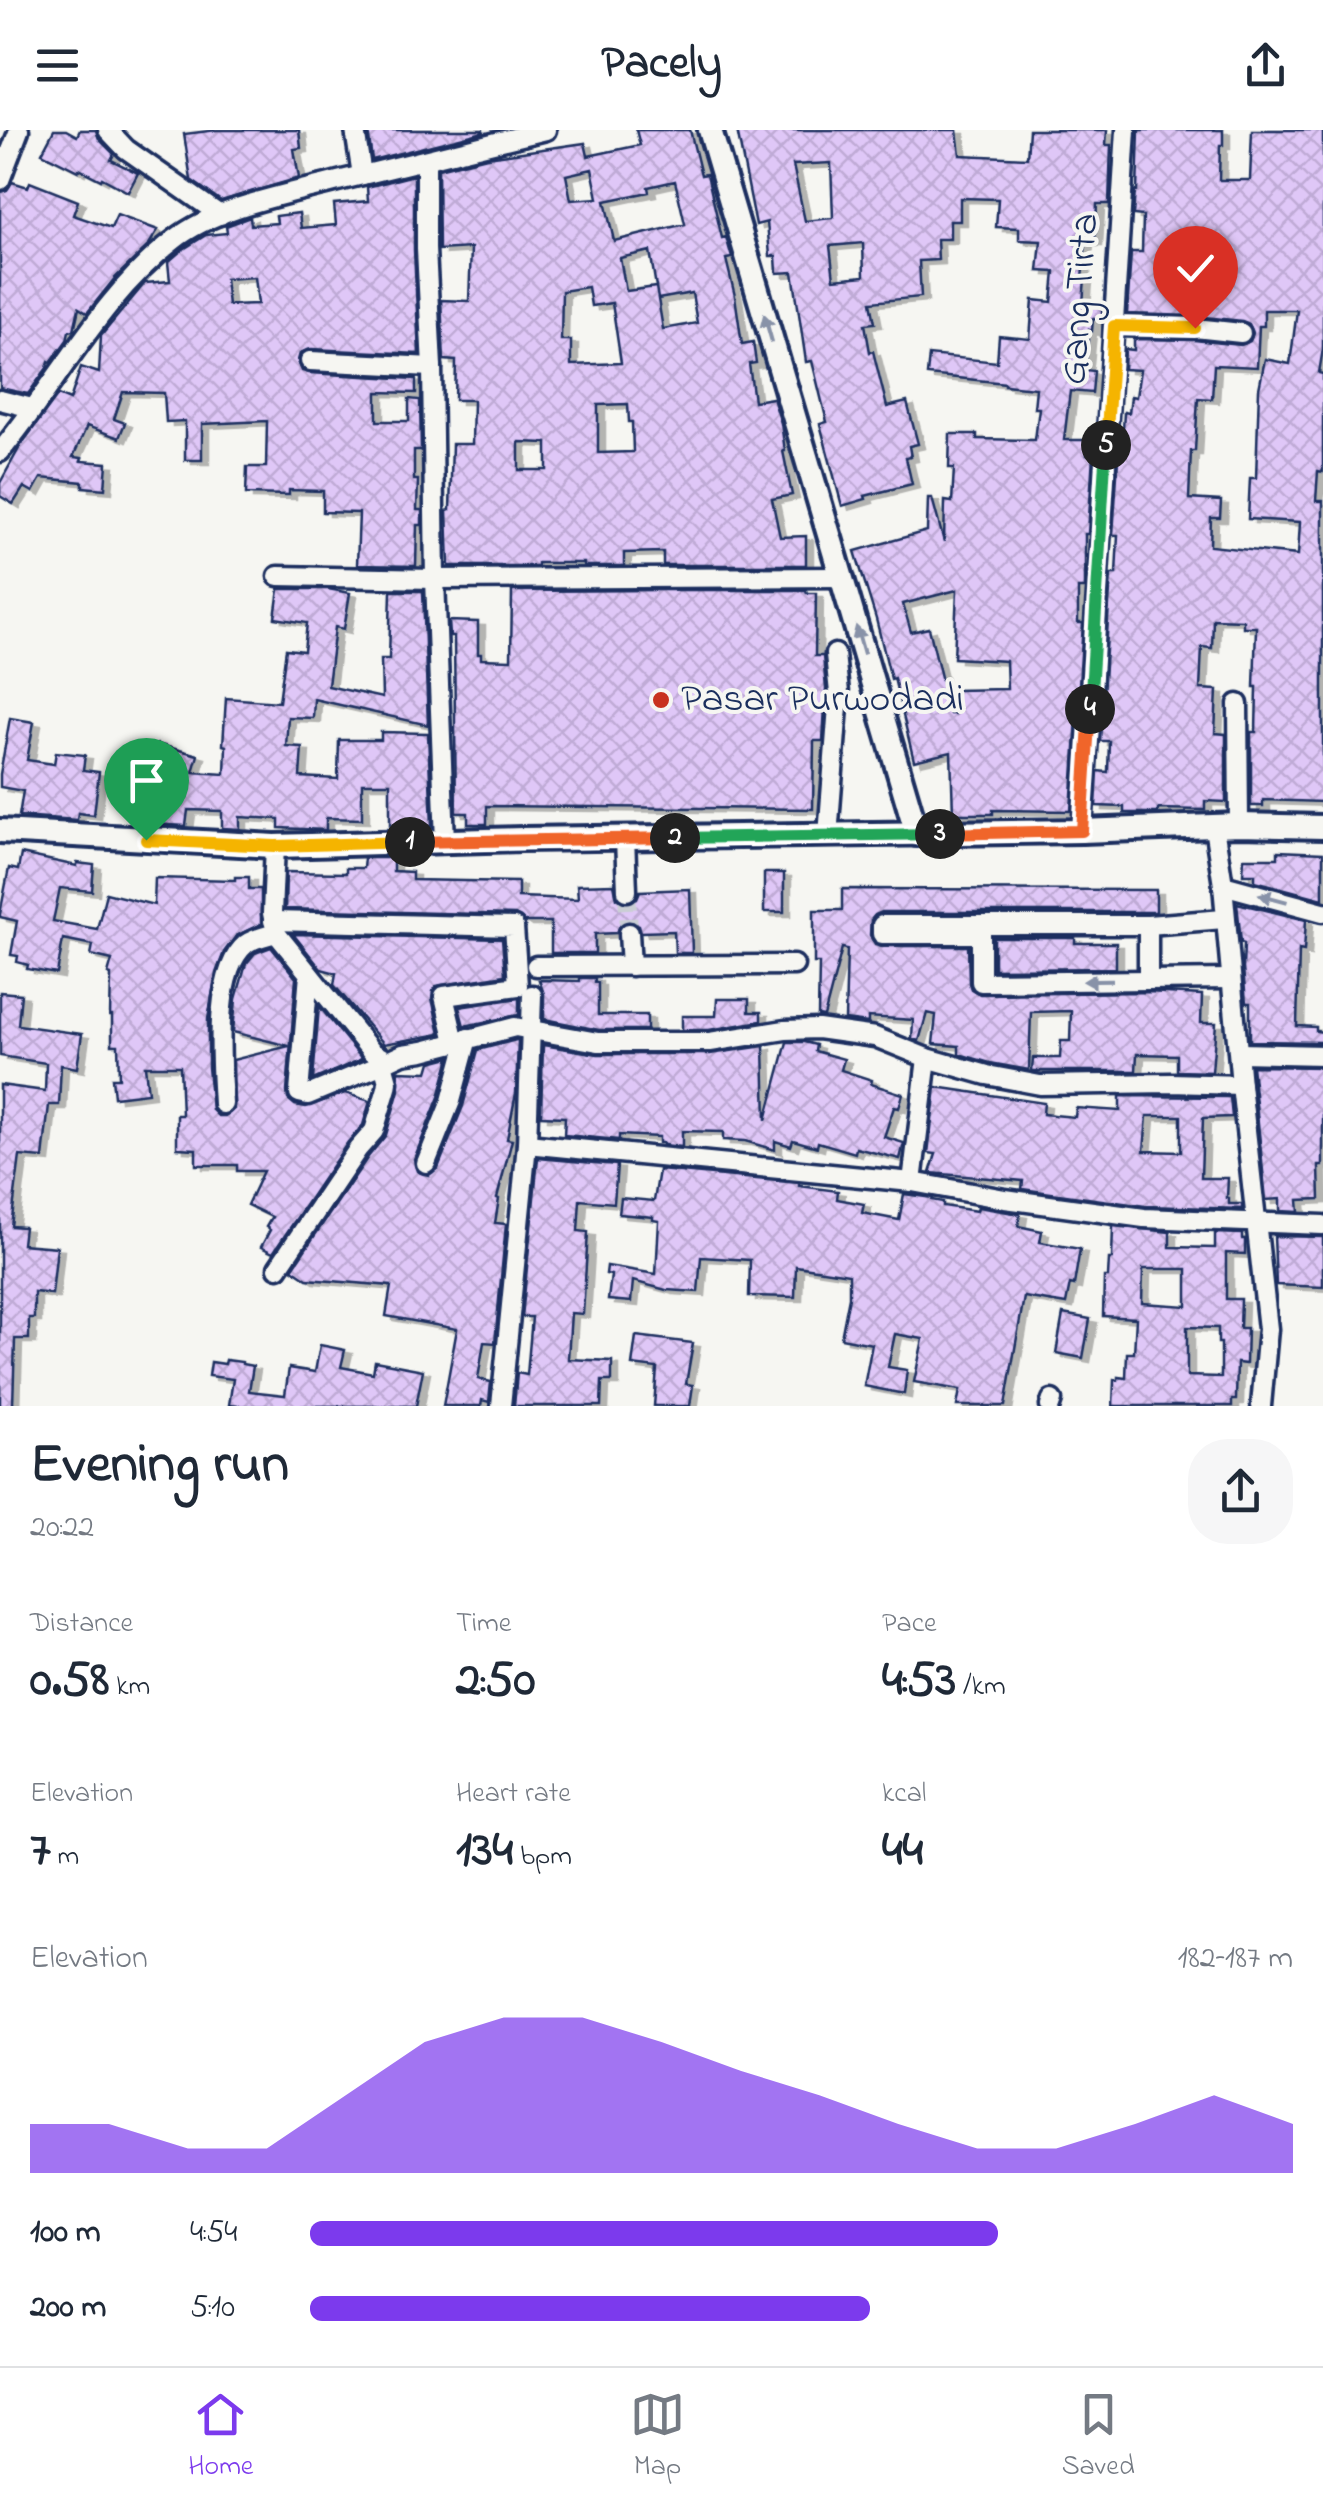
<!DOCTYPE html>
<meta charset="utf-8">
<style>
body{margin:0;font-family:"Indie Flower",sans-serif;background:#f6f6f7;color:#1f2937;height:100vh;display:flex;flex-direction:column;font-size:38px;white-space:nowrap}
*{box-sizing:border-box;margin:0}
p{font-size:32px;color:#747a83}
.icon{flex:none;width:55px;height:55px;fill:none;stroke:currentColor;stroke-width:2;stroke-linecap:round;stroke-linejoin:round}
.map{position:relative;height:1276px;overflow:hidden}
.details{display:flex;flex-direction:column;background:#fff;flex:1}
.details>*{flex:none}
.pin{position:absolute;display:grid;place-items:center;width:85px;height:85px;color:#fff;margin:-102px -42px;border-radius:50% 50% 50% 0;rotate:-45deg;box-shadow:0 0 10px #0007}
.pin .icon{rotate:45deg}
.km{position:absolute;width:50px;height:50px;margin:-25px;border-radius:50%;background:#222;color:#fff;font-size:28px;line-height:50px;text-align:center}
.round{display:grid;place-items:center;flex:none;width:105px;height:105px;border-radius:40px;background:#f6f6f7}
.summary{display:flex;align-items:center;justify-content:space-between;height:170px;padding:0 30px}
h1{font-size:55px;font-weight:700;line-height:75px}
.figures{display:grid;grid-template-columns:repeat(3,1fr);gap:15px;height:170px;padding:10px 30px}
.figures div{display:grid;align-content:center}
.figures b{font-size:50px;font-weight:700}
.figures small{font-size:28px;font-weight:400}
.figures p{font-size:28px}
.chart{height:280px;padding:20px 30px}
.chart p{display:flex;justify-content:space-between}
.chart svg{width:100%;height:180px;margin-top:10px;fill:#7c3aed;opacity:.7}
ul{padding:0 30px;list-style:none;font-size:32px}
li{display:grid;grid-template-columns:160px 120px 1fr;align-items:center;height:75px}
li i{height:25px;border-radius:12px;background:#7c3aed}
header{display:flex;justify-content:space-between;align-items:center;height:130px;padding:0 30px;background:#fff;font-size:45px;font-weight:700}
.dock{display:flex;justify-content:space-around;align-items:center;height:140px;border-top:2px solid #e0e1e3;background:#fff;font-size:28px;color:#747a83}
.dock a{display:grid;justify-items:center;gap:5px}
.dock .current{color:#7c3aed}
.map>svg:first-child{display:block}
</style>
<header><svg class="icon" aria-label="menu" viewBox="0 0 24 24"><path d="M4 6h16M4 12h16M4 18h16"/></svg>Pacely<svg class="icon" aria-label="share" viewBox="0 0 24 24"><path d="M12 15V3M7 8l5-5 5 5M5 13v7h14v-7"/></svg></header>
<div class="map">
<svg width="1323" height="1276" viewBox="0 0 1323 1276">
<defs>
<pattern id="building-cross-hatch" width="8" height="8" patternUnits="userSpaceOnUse" patternTransform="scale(2.5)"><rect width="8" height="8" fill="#dfc7f7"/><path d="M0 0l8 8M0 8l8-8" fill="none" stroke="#bfabd6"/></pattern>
<filter id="shadow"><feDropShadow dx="7" dy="4" stdDeviation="0" flood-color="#0004"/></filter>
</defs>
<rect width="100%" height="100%" fill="#f6f6f2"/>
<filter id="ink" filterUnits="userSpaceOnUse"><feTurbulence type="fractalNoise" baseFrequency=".01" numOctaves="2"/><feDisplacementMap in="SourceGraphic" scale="20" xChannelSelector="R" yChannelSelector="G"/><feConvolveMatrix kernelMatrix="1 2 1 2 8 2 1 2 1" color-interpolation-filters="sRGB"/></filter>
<g filter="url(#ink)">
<!-- building -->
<g fill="url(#building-cross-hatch)" stroke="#1b2f5e" stroke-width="2.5" fill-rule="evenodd" filter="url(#shadow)">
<polygon points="54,0 66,0 77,6 80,0 96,0 99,9 114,24 111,30 138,43 128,62 102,48 101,50 79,39 78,41 42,23"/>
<polygon points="217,0 299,0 301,18 294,19 299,48 221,71 191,50 184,4"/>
<polygon points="368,0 483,0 484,2 372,30"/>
<path d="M636 0H690L701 45 707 44 722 108 726 107 732 128 726 129 735 166 742 214 753 212 756 233 749 234 754 271 773 268 781 293 785 321H783L792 365 772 369 780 407 806 406V435H663V422L624 423V436H584V433H538V436H449L447 381 450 380 452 314H472L473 270H455L456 231 444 230 441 170 469 171 471 118 439 120 438 39 487 27 585 13 588 26 640 15ZM592 39 598 68 571 70 566 45ZM675 51 685 94 614 111 605 71 649 62 648 57ZM650 121 658 169 692 163 697 193 663 199 656 157 626 161 620 128ZM588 157 591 176 612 173 621 233 571 235V210H561L562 161ZM628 274 629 292H632L633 322 598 323V275ZM519 312 547 313V340H519Z"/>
<path d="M737 0H957L960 25 1027 28 1029 0H1107L1106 15H1111L1109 74H1097L1095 112H1086L1082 148H1085L1083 174 1102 176V190L1093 189 1092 201 1089 200 1085 240 1094 241 1092 263 1070 261 1064 310H1087V325H1093L1088 404H1085V458H1078V493H1083L1071 681 993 680V684H953L951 622 914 631 894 548 891 549 876 489 855 421 927 401 928 368H932L944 412 945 371 952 372 954 338H949L950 304H977V309L1035 310 1039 278H1034L1036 258 1005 255V253L927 245 929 225 997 232 999 206 1030 209 1033 170 1052 172 1055 142 1038 141 1041 111 1019 110V98L996 97 998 69 960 68V91H950V109H937L938 130 919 131 921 167 871 172 875 193 865 194 870 222 873 221 887 277 907 272 918 314 909 316 911 327 906 328 912 354 865 366 866 369 842 376 820 294 827 292 812 231 806 232 793 142 777 143 776 126H770L767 92 756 95ZM831 33 833 88 805 91 793 35ZM863 113 864 146 834 149 830 116ZM957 460 954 528 1006 531 1007 559 954 560V584H950L929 498 911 502 903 474Z"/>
<path d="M1139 0H1223V15H1220L1219 50H1250L1252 0H1323V219L1319 243 1323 244V342L1318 341 1316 371H1323V672L1263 670V676H1251V602H1256L1257 557H1254L1256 497H1243V490L1213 489 1212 518 1202 517 1200 559 1217 560 1215 603 1226 604V672L1205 671V680L1158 679V683H1124V677L1096 676 1098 641 1108 642 1109 611H1100L1111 444H1116L1118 405H1113L1120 300H1123L1124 282 1129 283 1131 266 1136 267 1140 240 1124 239 1125 219 1134 220V209L1194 210 1241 215 1250 211 1253 203 1249 194 1242 191 1195 186 1127 184 1131 122H1142L1143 86 1133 85 1135 61H1137ZM1264 180H1297L1290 234 1265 229 1259 259 1256 348H1250L1248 389 1300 392 1298 425 1210 416 1211 388H1220L1221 371 1189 369 1191 321H1195L1198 268 1212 269 1214 235 1257 237 1259 196H1264Z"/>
<path d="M414 45V120L419 224 311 219 300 223 298 231 302 241 309 243 416 249V263L377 262V291H409V269L420 270 421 320H414V350H418L417 380H422V395H417L416 436 357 435 359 383 323 382V361L289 360V365L246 364 247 337H266L267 291 202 294V330H185V291L166 292 164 263 123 262 114 289 125 293 119 308 87 296 73 327 82 328 81 331 107 333 105 359 83 357V352L41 348 33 362 24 357 13 374 0 366V353L21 315 58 265 70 270 81 237 99 243 101 206 145 153 170 151 168 132 182 120 206 105 227 103 226 96 250 87 251 95 277 93 276 86 299 83 301 98 336 95 334 74 368 71 367 57ZM255 147 258 174 228 175 225 149Z"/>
<polygon points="12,52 28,57 30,52 78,71 73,85 111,98 117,85 158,100 148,116 115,148 87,183 79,178 74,200 69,201 67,210 51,232 49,231 47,238 28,264 0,258 0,62 7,60"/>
<polygon points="279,459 328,459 350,463 344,499 335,497 328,556 382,568 381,529 389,529 391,461 423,461 428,595 314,569 313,588 288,587 286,616 302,617 300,647 338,649 339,610 381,610 381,602 428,603 432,696 390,695 390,653 362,653 362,689 326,688 326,700 279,698 279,689 240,687 240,699 222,698 222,681 188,680 186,696 153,694 155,676 122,675 125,630 152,631 157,614 198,625 193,642 225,644 226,616 223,615 226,568 279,572 286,519 304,521 307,493 275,488"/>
<polygon points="663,460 806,460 807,463 816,463 815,526 823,526 826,559 823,611 814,611 813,679 487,676 487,694 468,694 468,683 456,683 454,506 450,506 449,491 478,492 478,524 481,524 481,529 511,530 512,461"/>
<polygon points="10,588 34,592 27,630 54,634 56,622 85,625 83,640 99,642 94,685 78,683 77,690 19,686 23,661 0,657 0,644"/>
<polygon points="1278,721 1323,723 1323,769 1255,751 1255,744 1243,744 1244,728 1278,728"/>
<polygon points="21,724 77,736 77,733 94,735 92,761 60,758 53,791 97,799 106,763 154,775 155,748 235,750 235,747 249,747 249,759 261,759 261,794 236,806 224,822 216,843 208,889 208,937 212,980 218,986 225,986 234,979 233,930 289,916 233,902 236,869 246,834 255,823 271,817 296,848 287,962 288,969 295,975 306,977 345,963 370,971 363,995 348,1012 273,1123 261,1117 270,1100 266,1097 272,1087 247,1075 263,1041 237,1041 237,1035 196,1035 196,1019 177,1018 177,985 182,985 180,936 145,936 148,963 114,967 112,948 119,948 118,915 112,915 112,886 110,886 111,845 108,844 112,830 91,825 93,815 63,809 57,844 27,839 28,835 17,832 18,826 11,825 17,791 0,787 0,784 9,738 18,740"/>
<polygon points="364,728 393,728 393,741 412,742 412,750 518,752 518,767 578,769 577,755 614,754 617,768 628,773 637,768 640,761 690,759 692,823 675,823 674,801 641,802 639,795 629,791 621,793 617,803 595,804 595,823 551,823 551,792 525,792 515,785 285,779 286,742 346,743 346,738 363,738"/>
<rect x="764" y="743" width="20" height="39"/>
<polygon points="842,759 1156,760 1156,782 882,782 875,785 871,790 870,805 875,814 882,816 968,816 969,853 971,859 980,864 1148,862 1202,865 1201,893 1216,893 1212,942 1177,941 1177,925 1137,924 1136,941 1032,941 1033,928 1060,928 1061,911 1070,911 1071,881 1031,882 1029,940 990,933 959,924 959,916 933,914 936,885 927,883 919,911 912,909 913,890 868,887 868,893 845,890 847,819 842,818 824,887 818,886 819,833 814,833 814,780 842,780"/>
<polygon points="1237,773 1306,790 1304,821 1299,820 1297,896 1316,897 1316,901 1323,902 1323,912 1250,911 1250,873 1246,873 1243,838 1244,813 1241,812"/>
<polygon points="293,804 502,809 505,845 437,856 433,861 432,868 440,904 384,914 334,855 336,843 321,839"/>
<polygon points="994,808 1075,808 1075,813 1116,813 1116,838 994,839"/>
<polygon points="580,848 595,848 595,852 598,852 598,885 647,885 647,900 599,900 544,889 544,864 539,850 580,851"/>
<polygon points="0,862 21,864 18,895 82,904 77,938 61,935 59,975 49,975 43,1028 20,1026 11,1096 24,1097 22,1114 57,1117 52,1164 34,1162 34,1188 29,1188 29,1209 15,1209 13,1276 0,1276 0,955 45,961 46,933 0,926"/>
<polygon points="519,868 519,885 464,896 459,877"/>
<polygon points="717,869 749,869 749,882 761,882 761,891 709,900 682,900 682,886 716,886"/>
<polygon points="319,876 362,929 313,950"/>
<polygon points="516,910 518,910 516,963 507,1009 512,1010 497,1068 499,1069 495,1093 506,1094 495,1213 484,1212 478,1249 491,1252 489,1272 482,1270 481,1276 443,1276 457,1199 386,1186 391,1156 307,1149 292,1139 368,1027 386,1005 399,960 398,941 428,942 431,932 450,927 439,967 414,1029 417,1041 429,1045 438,1038 463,976 478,920"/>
<polygon points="787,912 804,912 816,915 815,921 844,929 841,940 872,950 871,954 903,964 899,978 894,977 884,1007 904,1013 900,1029 856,1018 855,1023 818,1012 817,1017 793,1010 791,1016 775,1011 775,1020 745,1011 723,1010 723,1002 682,1001 682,1017 663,1015 663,1013 659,1013 659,1007 619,1005 619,1010 564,1005 565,987 541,986 543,915 598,924 710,924 764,916 766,990"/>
<polygon points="1252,936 1323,937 1323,1036 1319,1036 1320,1069 1298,1070 1299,1082 1280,1081 1280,1069 1266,1070"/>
<path d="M936 957 1044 973 1043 984 1075 987 1076 978 1120 981V966L1230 967 1232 987 1203 988 1201 1048H1228L1227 1068H1229V1074H1242V1079L1145 1076 1022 1059 1023 1051 930 1043 936 1024 928 1023ZM1147 986H1181V1022L1144 1021Z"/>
<polygon points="538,1028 617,1035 614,1073 580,1070 578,1101 588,1102 583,1184 571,1183 568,1229 612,1231 612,1251 602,1251 601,1276 514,1276 517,1243 527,1245 532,1187 522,1187"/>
<polygon points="659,1040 799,1053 799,1056 838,1061 837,1069 864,1074 862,1083 899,1090 904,1064 933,1068 932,1070 943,1072 943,1076 977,1081 978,1077 1020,1084 1018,1096 1042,1101 1040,1112 1080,1119 1074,1155 1070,1154 1066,1174 1024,1167 1005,1276 957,1276 960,1260 914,1252 923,1209 895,1204 888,1237 907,1240 904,1264 864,1256 872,1214 841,1208 849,1167 849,1144 796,1136 795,1167 749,1166 750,1130 701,1127 698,1162 666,1160 633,1151 631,1172 608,1170 611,1145 606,1144 607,1136 656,1144 659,1091 653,1090 653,1087 619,1084 621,1068 654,1071"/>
<path d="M1113 1096 1170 1102V1117L1215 1118V1103L1242 1104V1109H1245V1124L1226 1123V1169H1241L1240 1198H1247L1246 1234 1237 1233 1236 1270H1232V1276H1113L1114 1250H1118V1247L1126 1248 1127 1223H1134L1136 1188 1103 1186 1104 1147H1108L1109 1129H1112ZM1143 1139H1187V1176L1142 1173ZM1187 1197 1218 1198V1213H1221V1247L1187 1246Z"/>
<polygon points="1274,1106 1323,1107 1323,1157 1276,1155"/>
<polygon points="1063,1184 1090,1189 1083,1228 1056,1223"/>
<polygon points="636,1206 693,1213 686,1254 693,1255 690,1276 654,1276 657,1238 632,1235"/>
<polygon points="320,1215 345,1220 341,1237 373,1243 375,1231 423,1240 416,1276 238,1276 229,1275 233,1249 209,1246 211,1232 225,1234 226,1230 242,1232 242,1234 253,1236 249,1261 285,1265 289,1238 315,1242"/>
</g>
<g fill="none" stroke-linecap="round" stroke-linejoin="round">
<!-- minor-tunnel -->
<polyline stroke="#caced4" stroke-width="18" stroke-dasharray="18 9" stroke-linecap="butt" points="627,761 629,803"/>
<!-- minor casing -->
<g stroke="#1b2f5e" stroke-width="25">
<g id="minor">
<polyline points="108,0 126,19 220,85"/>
<polyline points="355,0 362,45"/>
<polyline points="426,30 426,119 432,237 435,449 445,712"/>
<polyline points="0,50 19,0"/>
<polyline points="1114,196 1195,198 1241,203"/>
<polyline points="310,231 432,237"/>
<polyline points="0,270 32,278"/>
<path d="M0 322C57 254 102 165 174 110 218 76 285 65 338 51 407 34 477 17 546 0"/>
<polyline points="278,446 435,449 841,447"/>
<polyline points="1238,574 1239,695"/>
<polyline points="1214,697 1223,755 1241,955 1268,1199 1261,1276"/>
<polyline points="1082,701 1126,0"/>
<polyline points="828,706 839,563 835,524"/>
<polyline points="625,708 627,761"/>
<polyline points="275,716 272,783 276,803 372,922 388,931 403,924 423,921 515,897 598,912 710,912 785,900 818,899 875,907 927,928 987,945 1040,955 1171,953 1241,955"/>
<polyline points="1223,755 1323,782"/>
<polyline points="273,791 514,797 518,856 444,866 455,912"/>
<polyline points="1148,795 1148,850"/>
<polyline points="981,797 981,852 1230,849"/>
<polyline points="629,803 631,836"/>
<polyline points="981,804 882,804 882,795 1148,795 1224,789"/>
<polyline points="536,836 794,835"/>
<polyline points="309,844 299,963 308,965 383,934"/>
<polyline points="1239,923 1323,925"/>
<path d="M223 974C221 935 212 842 246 814 254 808 266 806 276 803"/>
<polyline points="527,1014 912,1052 1005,1069 1144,1088 1323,1095"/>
<polyline points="426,1033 451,971 468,908"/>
<polyline points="912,1052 927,928"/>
<polyline points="278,1138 358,1019 374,1001 387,958 388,952 383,934 388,931"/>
<polyline points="501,1276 527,1014 532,865"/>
<polyline points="1050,1276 1052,1270"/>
</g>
</g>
<!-- major casing -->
<g stroke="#1b2f5e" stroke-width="30">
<g id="major">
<polyline points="710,0 917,704"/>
<polyline points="0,701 275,716 522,709 1082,701 1239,695 1323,697"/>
</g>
</g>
<!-- minor -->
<use href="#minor" stroke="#f6f6f2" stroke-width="18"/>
<!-- major -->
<use href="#major" stroke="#f6f6f2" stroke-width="22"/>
</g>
<!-- one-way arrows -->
<defs><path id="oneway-solid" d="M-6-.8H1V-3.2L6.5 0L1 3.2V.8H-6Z" transform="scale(2.5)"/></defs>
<g fill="#8892a8">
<use href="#oneway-solid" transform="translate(768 198) rotate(-106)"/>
<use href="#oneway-solid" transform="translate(860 510) rotate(-106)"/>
<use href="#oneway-solid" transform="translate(1273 768) rotate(-165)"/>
<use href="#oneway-solid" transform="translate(1098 851) rotate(179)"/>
</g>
</g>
<g fill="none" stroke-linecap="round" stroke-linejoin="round" filter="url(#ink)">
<!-- split-1 casing -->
<g stroke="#fff" stroke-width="20">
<polyline id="split-1" points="146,710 275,716 410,712"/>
</g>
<!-- split-2 casing -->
<g stroke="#fff" stroke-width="20">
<polyline id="split-2" points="410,712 675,708"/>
</g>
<!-- split-3 casing -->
<g stroke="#fff" stroke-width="20">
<polyline id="split-3" points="675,708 940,704"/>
</g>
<!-- split-4 casing -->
<g stroke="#fff" stroke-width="20">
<polyline id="split-4" points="940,704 1082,701 1090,579"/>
</g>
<!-- split-5 casing -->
<g stroke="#fff" stroke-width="20">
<polyline id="split-5" points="1090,579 1106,315"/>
</g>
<!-- split-6 casing -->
<g stroke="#fff" stroke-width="20">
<polyline id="split-6" points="1106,315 1114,196 1195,198"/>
</g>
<!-- split-1 -->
<use href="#split-1" stroke="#f5b400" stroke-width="12"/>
<!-- split-2 -->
<use href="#split-2" stroke="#f0652b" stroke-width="12"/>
<!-- split-3 -->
<use href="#split-3" stroke="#22a559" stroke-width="12"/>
<!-- split-4 -->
<use href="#split-4" stroke="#f0652b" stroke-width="12"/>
<!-- split-5 -->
<use href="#split-5" stroke="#22a559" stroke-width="12"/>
<!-- split-6 -->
<use href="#split-6" stroke="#f5b400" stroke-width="12"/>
</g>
<!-- markers -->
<circle fill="#c8321e" stroke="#f6f6f2" stroke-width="4" cx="661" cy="570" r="10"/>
<g text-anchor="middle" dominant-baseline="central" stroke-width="8" stroke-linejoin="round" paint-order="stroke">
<!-- street labels -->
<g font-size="40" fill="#1b2f5e" stroke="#f6f6f2">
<text transform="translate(1081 169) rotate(-86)">Gang Tirta</text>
</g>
<!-- poi labels -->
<g font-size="40" fill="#1b2f5e" stroke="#f6f6f2" text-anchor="start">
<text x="681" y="570">Pasar Purwodadi</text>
</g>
</g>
</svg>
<div class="pin" style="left:146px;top:710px;background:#1e9e55"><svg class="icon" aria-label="arrive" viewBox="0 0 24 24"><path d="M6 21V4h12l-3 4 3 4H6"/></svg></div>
<div class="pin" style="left:1195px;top:198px;background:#d93025"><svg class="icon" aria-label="check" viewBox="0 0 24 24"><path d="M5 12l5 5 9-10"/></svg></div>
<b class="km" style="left:410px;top:712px">1</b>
<b class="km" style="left:675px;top:708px">2</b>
<b class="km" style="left:940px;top:704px">3</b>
<b class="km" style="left:1090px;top:579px">4</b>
<b class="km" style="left:1106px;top:315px">5</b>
</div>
<section class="details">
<div class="summary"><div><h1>Evening run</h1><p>20:22</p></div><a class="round"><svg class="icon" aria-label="share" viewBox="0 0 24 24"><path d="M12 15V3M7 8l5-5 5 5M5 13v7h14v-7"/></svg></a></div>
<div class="figures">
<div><p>Distance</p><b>0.58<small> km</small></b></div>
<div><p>Time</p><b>2:50</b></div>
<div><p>Pace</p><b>4:53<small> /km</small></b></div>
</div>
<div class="figures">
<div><p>Elevation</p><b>7<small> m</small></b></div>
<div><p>Heart rate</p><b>134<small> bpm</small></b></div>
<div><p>kcal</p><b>44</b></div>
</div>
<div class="chart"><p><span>Elevation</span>182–187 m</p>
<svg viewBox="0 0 160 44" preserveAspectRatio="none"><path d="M0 44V32L10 32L20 38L30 38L40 25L50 12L60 6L70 6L80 12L90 19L100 25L110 32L120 38L130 38L140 32L150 25L160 32V44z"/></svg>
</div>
<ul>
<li><b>100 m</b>4:54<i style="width:70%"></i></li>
<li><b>200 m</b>5:10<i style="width:57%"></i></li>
</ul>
</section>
<nav class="dock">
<a class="current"><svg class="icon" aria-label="home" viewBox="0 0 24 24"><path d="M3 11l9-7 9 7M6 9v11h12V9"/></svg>Home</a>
<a><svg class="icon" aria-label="map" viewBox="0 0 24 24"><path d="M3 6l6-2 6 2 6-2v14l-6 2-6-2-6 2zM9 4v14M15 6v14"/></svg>Map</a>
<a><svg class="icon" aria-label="saved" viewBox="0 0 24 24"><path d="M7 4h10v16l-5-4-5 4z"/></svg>Saved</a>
</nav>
